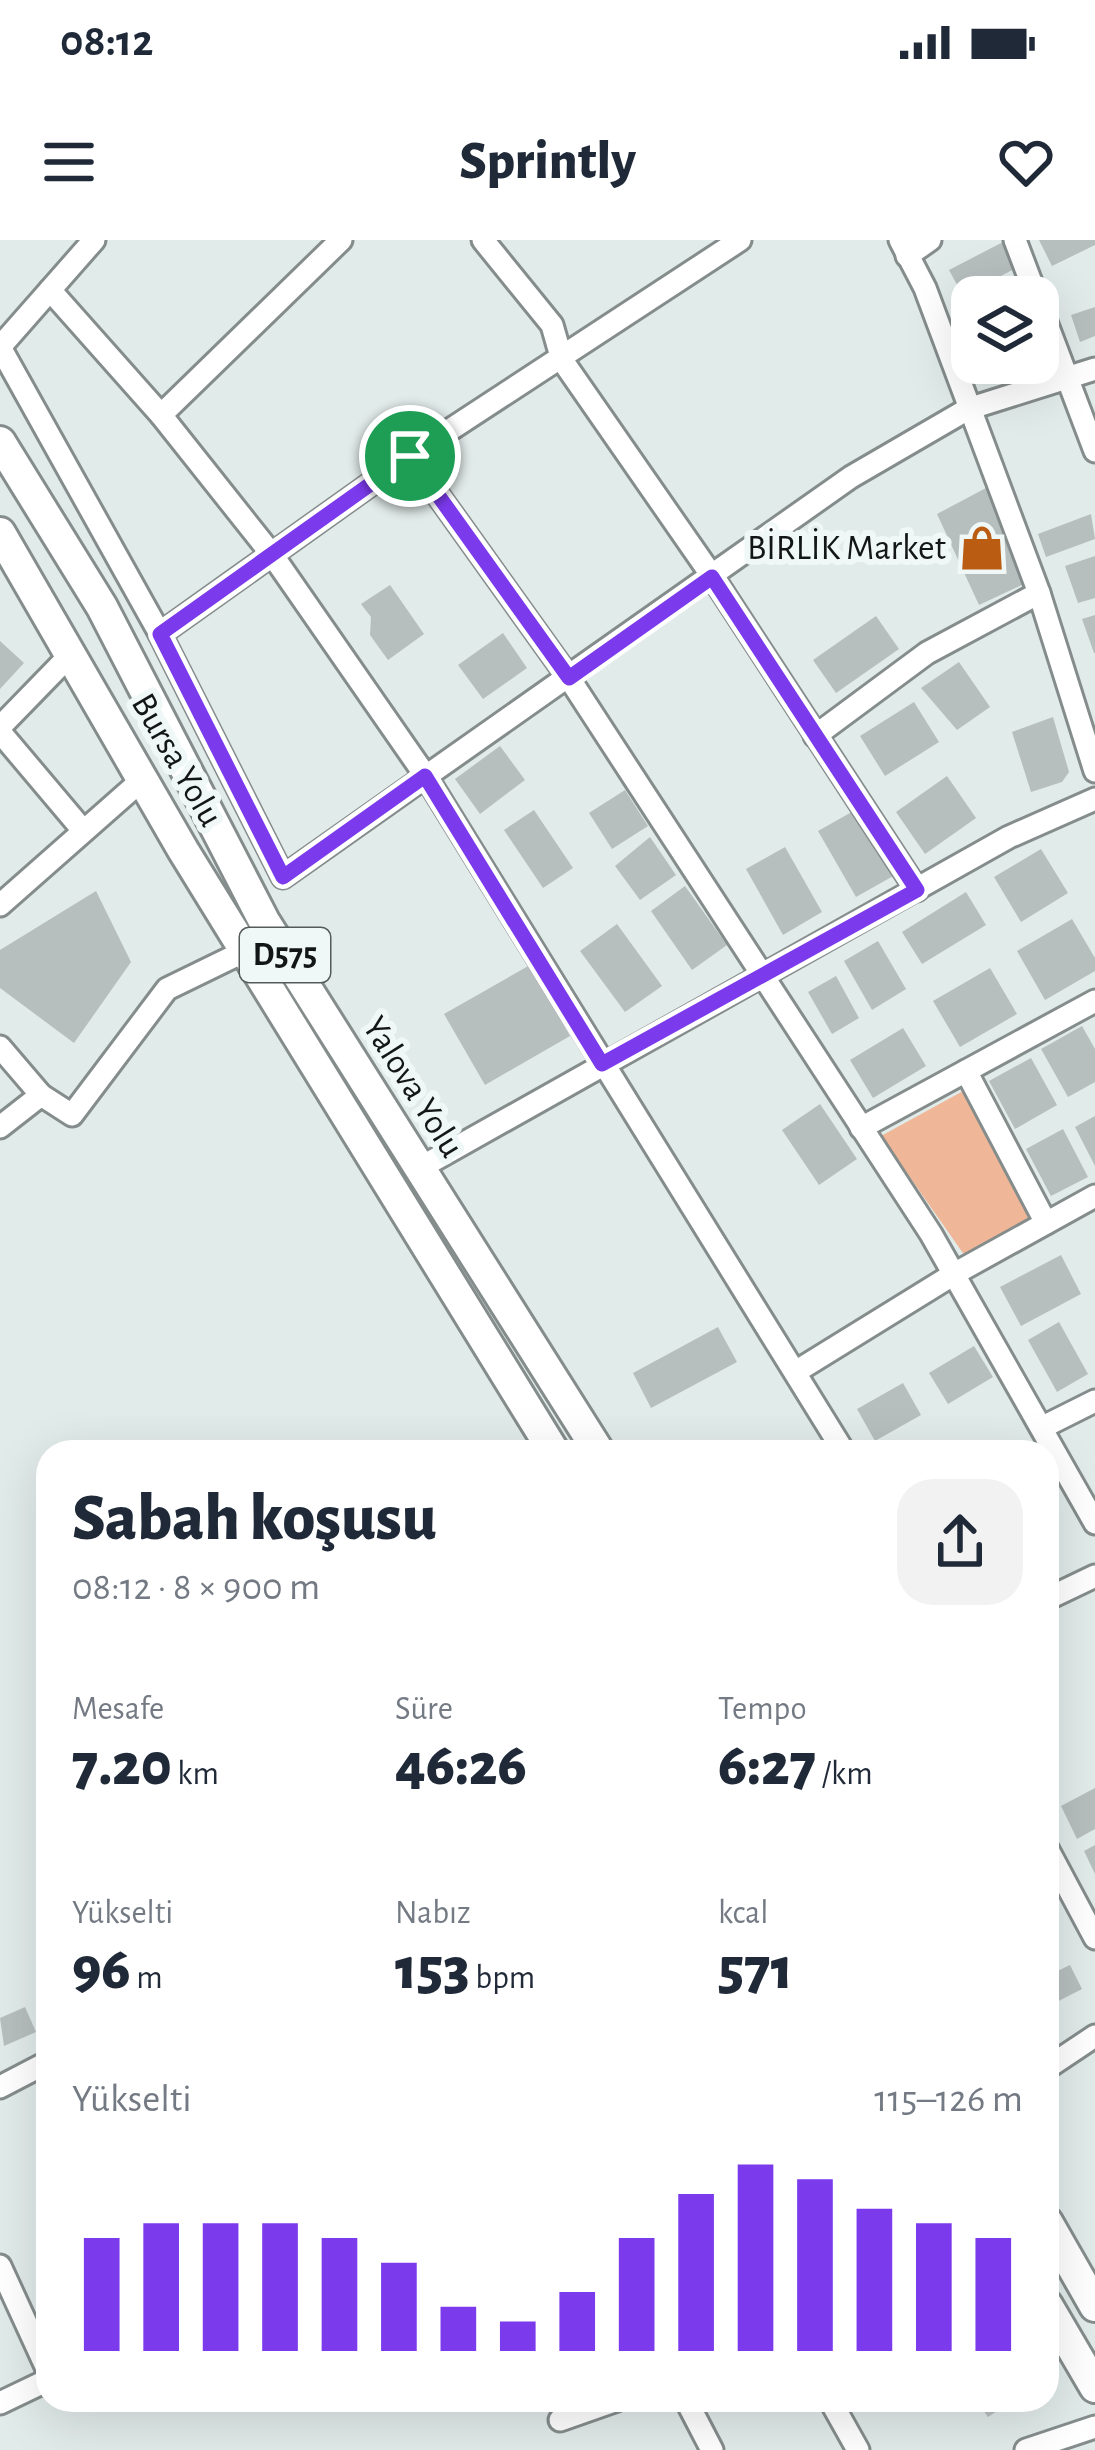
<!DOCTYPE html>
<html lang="tr">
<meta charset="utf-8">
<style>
body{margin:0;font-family:"Alegreya Sans",sans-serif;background:#f2f2f3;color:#1f2937;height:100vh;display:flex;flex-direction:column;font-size:45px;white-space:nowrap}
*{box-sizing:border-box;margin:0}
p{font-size:39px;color:#747a83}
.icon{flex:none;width:66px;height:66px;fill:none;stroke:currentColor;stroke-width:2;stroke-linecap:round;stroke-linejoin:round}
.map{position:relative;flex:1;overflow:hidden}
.side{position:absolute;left:36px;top:1200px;width:1023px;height:972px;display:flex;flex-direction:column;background:#fff;border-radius:36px;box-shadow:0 12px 48px #0002}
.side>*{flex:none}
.buttons{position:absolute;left:951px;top:36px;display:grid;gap:24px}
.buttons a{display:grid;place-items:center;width:108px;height:108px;border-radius:24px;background:#fff;box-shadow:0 12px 48px #0002;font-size:60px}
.pin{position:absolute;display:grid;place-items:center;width:102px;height:102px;color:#fff;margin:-51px;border:6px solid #fff;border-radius:50%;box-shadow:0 3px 12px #0007}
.round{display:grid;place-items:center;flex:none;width:126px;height:126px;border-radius:36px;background:#f2f2f3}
.overview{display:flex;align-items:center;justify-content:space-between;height:204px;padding:0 36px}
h1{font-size:66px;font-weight:800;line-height:90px}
.figures{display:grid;grid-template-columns:repeat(3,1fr);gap:18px;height:204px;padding:12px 36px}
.figures div{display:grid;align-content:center}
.figures b{font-size:60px;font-weight:800}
.figures small{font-size:33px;font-weight:400}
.figures p{font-size:33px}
.chart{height:336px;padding:24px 36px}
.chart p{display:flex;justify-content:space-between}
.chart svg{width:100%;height:216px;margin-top:12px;stroke:#7c3aed;stroke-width:6}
.status{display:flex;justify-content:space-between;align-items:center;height:84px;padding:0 60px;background:#fff;direction:ltr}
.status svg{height:33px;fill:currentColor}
header{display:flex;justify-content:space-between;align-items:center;height:156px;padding:0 36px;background:#fff;font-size:54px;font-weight:800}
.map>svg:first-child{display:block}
</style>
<div class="status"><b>08:12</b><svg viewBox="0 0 49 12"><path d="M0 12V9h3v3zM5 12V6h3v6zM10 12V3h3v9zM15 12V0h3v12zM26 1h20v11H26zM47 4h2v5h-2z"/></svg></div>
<header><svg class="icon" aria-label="menu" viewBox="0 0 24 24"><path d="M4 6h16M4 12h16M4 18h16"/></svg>Sprintly<svg class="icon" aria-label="heart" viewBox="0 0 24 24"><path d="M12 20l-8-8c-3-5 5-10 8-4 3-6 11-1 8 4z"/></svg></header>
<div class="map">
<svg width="1095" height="2210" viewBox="0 0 1095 2210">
<rect width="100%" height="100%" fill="#e1ebe9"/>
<!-- green -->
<polygon fill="#efb797" points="965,850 1033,981 965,1016 881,896"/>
<!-- building -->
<g fill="#b7bfbe">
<polygon points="1039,0 1095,0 1095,5 1052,26"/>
<polygon points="1003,2 1016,28 963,56 949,30"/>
<polygon points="1095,67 1095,96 1080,102 1071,75"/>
<polygon points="986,248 1026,343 979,365 937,274"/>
<polygon points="1091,274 1095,299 1046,317 1038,294"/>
<polygon points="1095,316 1095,358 1078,363 1065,326"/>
<polygon points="390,345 424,394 388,420 370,395 371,377 361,364"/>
<polygon points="1095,375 1095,413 1094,413 1082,379"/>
<polygon points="876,376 899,409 836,453 813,420"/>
<polygon points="503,393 527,428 483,459 458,425"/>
<polygon points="0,401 24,423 0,449"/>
<polygon points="959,422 990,467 957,490 921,448"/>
<polygon points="914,462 939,502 885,536 860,496"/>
<polygon points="1053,477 1069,532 1062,542 1031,552 1012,492"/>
<polygon points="500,506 525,540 480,574 455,539"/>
<polygon points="947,536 976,578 925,614 896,572"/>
<polygon points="625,550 648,586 612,609 589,573"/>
<polygon points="857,569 895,635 856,657 818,591"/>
<polygon points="534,570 573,628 543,648 504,590"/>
<polygon points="650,597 676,635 640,660 615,626"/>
<polygon points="785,607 822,672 783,695 746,629"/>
<polygon points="1041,609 1068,653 1021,682 994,637"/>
<polygon points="685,646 727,705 692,730 651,671"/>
<polygon points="96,651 131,722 74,803 0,748 0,710"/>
<polygon points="966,652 986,685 922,724 902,692"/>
<polygon points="1072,679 1095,718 1095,731 1045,760 1017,711"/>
<polygon points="617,684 662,746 625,772 580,711"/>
<polygon points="878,701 906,749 872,770 844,721"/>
<polygon points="530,725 570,796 485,845 444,774"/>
<polygon points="990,728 1017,774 960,807 933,761"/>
<polygon points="836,736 859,778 832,794 808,752"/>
<polygon points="1082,786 1095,809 1095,842 1068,857 1041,809"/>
<polygon points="903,788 926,826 873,858 850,820"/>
<polygon points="1031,818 1057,865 1015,889 989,841"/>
<polygon points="820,864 857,919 819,945 782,890"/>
<polygon points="1095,876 1095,926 1075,887"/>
<polygon points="1063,889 1088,937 1051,956 1026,909"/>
<polygon points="1061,1015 1081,1054 1021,1086 1000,1047"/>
<polygon points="1059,1082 1088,1134 1057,1152 1028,1100"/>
<polygon points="718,1087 737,1122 651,1168 633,1133"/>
<polygon points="974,1106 993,1137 948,1164 929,1133"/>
<polygon points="903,1143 921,1175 875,1201 857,1169"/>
<polygon points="1095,1548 1095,1589 1077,1599 1061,1566"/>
<polygon points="1095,1605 1095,1634 1084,1611"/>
<polygon points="1070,1725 1082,1749 1047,1767 1047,1736"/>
<polygon points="25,1767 36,1792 4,1806 0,1778"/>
<polygon points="976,2160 1014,2160 988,2177"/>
</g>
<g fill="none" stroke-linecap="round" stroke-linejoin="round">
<!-- minor casing -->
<g stroke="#858d8c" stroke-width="27">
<g id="minor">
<polyline points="483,0 552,85 562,120 712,336 917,650"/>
<polyline points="900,0 925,48 1039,353 1095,531"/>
<polyline points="1015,0 1095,211"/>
<polyline points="907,16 930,0"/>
<polyline points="50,50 161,175 273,316 425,535 844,1212"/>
<polyline points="0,107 160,394 283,637 851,237 968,169 1095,129"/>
<polyline points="0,107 94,0"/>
<polyline points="161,175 341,0"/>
<polyline points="410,216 569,438 931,994 1095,1283"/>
<polyline points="160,394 410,216 740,0"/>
<polyline points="0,487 71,414"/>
<polyline points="0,492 81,588"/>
<polyline points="815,496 927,413 1039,353"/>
<polyline points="0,665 143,539"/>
<polyline points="0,807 41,855"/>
<polyline points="966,831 1046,983"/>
<polyline points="0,887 41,855 72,875 167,749 245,711"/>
<polyline points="861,888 1095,761"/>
<polyline points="418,929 1009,597 1095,559"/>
<polyline points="797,1131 954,1034 1095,956"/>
<polyline points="1043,1187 1095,1161"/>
<polyline points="1047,1359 1095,1336"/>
<polyline points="1047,1608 1095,1698"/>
<polyline points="1047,1828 1095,1796"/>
<polyline points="0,1847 48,1822"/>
<polyline points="0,2026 48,2131"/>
<polyline points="686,2160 712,2210"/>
<polyline points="830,2160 858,2210"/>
<polyline points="0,2163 48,2140"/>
<polyline points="560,2180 617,2160"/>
<polyline points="1026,2210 1095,2187"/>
</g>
</g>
<!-- highway casing -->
<g stroke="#858d8c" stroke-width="36">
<g id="highway">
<polyline points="0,202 102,367 264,681 599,1212"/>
<polyline points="0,293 183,610 554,1212"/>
<polyline points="1047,1982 1095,2066"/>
<polyline points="1047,2065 1095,2147"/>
</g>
</g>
<!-- minor -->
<use href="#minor" stroke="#fff" stroke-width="21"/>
<!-- highway -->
<use href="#highway" stroke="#fff" stroke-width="30"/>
</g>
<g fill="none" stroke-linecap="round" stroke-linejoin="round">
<!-- route casing -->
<g stroke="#fff" stroke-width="24">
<polygon id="route" points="410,216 569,438 712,337 917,650 602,824 425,536 283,637 160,394"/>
</g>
<!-- route -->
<use href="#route" stroke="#7c3aed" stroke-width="15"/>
</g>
<!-- icons -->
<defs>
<g id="shop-bare" transform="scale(3.6)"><path d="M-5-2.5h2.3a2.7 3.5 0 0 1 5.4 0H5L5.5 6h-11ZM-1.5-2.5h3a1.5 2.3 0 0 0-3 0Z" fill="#ba5c11" stroke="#eff8f7" stroke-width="2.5" paint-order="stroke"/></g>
</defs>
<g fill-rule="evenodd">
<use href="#shop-bare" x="982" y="308"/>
</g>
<g text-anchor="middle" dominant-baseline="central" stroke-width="12" stroke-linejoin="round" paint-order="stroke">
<!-- shield labels -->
<rect fill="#eff8f7" stroke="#555a5a" stroke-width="3" x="240" y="688" width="90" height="54" rx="9"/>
<g font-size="33" font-weight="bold" fill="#131616">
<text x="285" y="715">D575</text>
</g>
<!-- poi labels -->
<g font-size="36" fill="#131616" stroke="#eff8f7" text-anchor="end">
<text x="946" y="308">BİRLİK Market</text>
</g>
<!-- street labels -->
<g font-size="36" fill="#131616" stroke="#eff8f7">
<text transform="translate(177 520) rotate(60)">Bursa Yolu</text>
<text transform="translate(413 847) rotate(58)">Yalova Yolu</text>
</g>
</g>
</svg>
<div class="buttons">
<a><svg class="icon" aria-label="layers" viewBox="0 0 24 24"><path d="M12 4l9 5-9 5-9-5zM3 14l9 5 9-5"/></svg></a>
</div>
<div class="pin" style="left:410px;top:216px;background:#1e9e55"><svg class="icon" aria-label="arrive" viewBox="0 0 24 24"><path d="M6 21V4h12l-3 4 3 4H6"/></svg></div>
<section class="side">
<div class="overview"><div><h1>Sabah koşusu</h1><p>08:12 · 8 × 900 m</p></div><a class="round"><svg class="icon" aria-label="share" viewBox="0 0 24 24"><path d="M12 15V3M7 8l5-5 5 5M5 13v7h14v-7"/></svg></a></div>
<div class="figures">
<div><p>Mesafe</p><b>7.20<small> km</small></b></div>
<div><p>Süre</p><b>46:26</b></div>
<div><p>Tempo</p><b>6:27<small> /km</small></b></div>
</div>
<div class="figures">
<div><p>Yükselti</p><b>96<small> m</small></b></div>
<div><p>Nabız</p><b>153<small> bpm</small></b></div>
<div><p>kcal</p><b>571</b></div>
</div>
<div class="chart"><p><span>Yükselti</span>115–126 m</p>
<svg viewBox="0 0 160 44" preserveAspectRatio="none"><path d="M5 44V21M15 44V18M25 44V18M35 44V18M45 44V21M55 44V26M65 44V35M75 44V38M85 44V32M95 44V21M105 44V12M115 44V6M125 44V9M135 44V15M145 44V18M155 44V21"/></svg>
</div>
</section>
</div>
